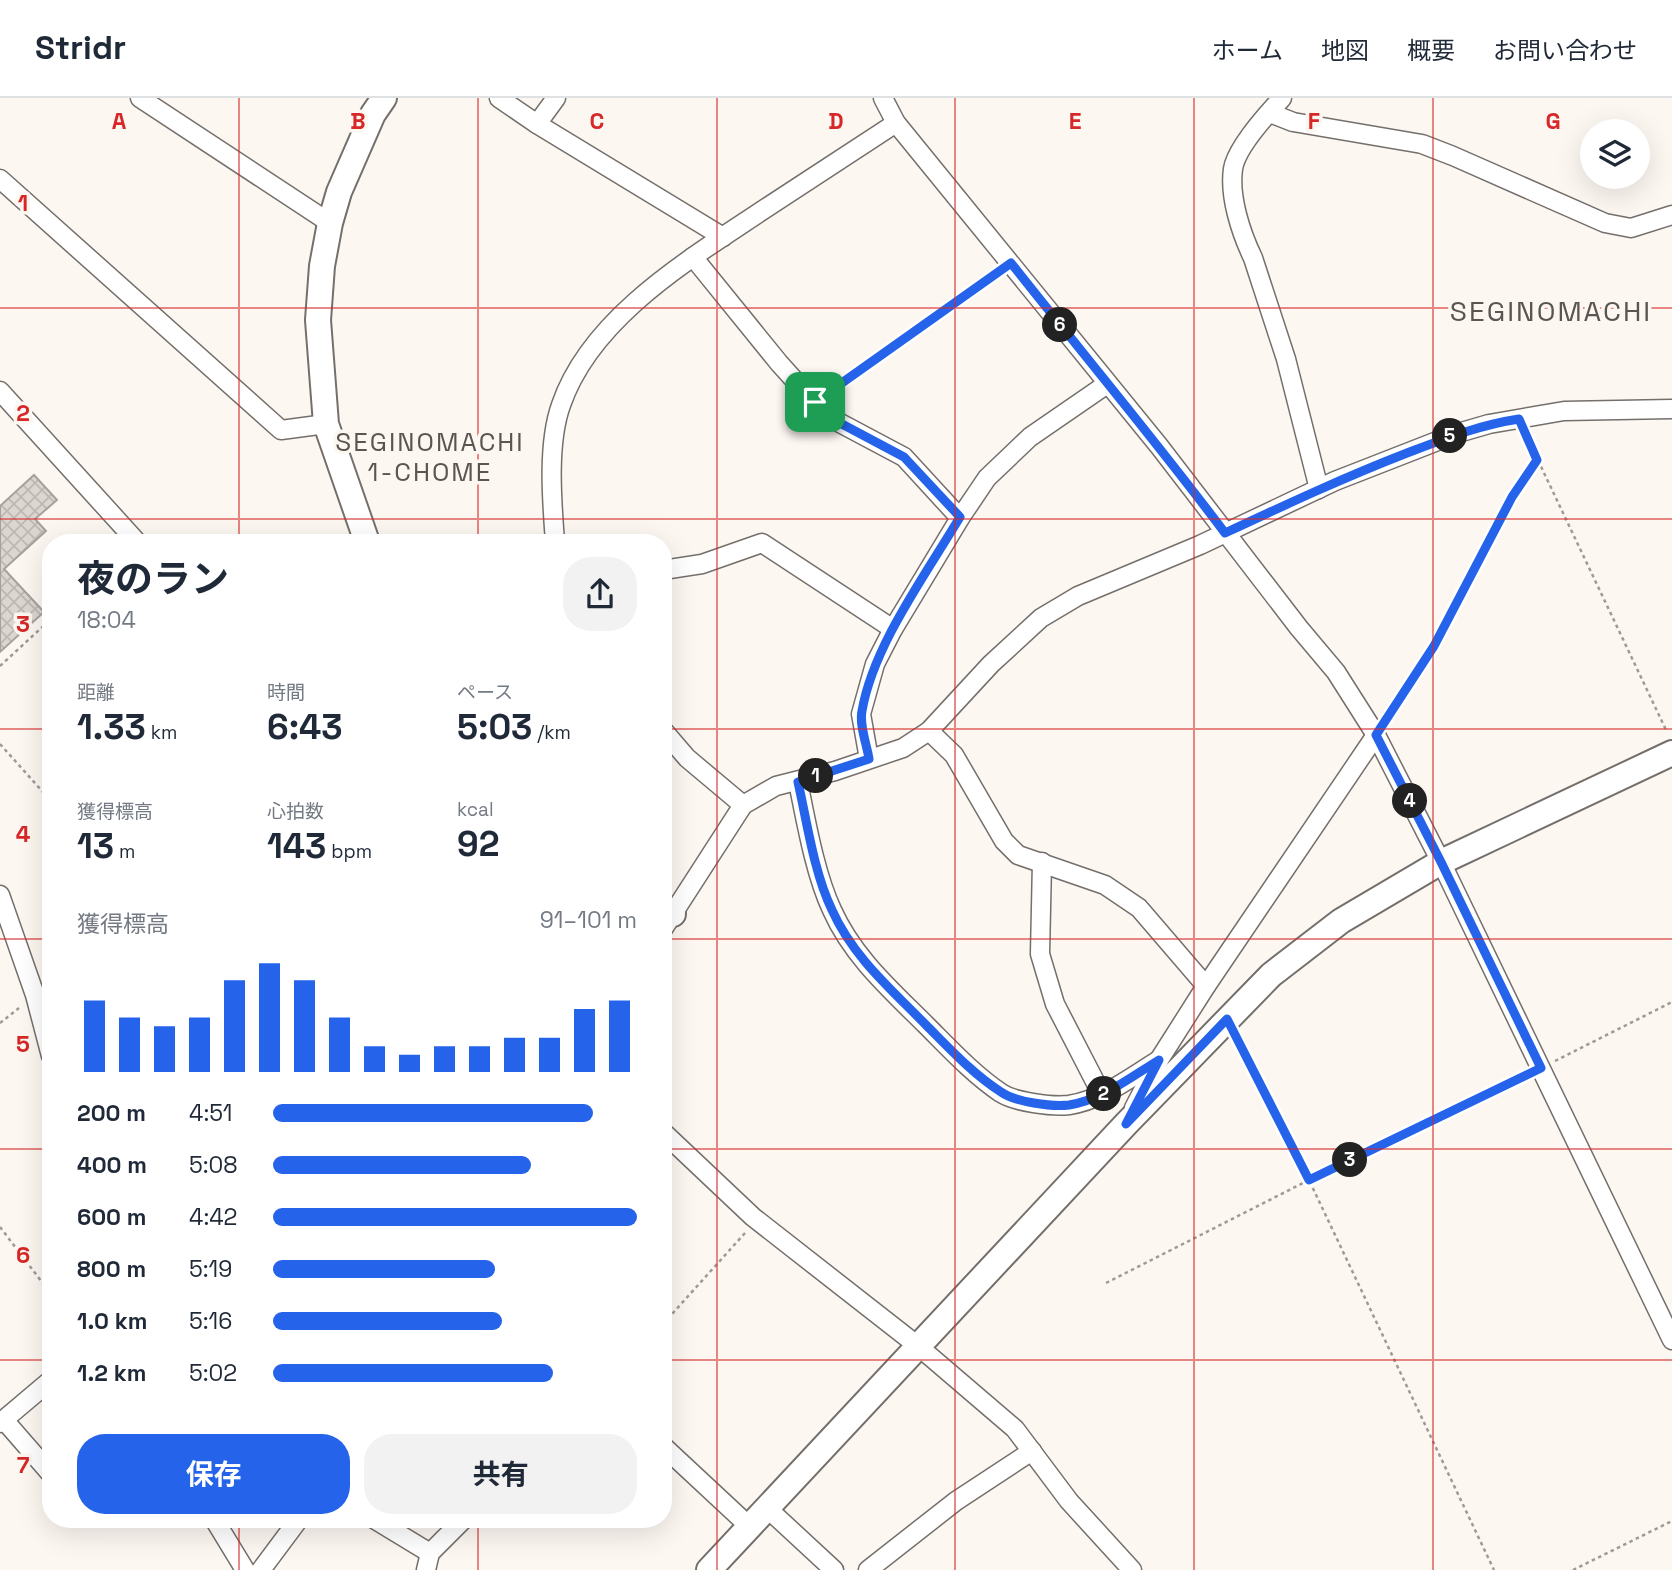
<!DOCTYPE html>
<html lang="ja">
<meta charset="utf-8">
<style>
body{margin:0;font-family:"Space Grotesk","Noto Sans JP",sans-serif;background:#f2f2f3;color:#1f2937;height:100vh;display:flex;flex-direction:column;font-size:26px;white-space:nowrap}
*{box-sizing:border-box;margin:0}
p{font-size:23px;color:#747a83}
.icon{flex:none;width:38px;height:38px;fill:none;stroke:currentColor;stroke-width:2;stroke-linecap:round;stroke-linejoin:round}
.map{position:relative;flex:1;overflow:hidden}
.details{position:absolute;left:42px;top:436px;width:630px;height:994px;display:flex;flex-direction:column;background:#fff;border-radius:28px;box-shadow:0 7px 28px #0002}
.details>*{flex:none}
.tools{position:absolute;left:1580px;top:21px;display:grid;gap:14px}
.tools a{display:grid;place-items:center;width:70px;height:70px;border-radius:50%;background:#fff;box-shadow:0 7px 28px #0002;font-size:35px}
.pin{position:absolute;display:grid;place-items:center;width:60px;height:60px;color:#fff;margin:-30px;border-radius:14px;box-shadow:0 4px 10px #0006}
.km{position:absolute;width:35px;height:35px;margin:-18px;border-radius:50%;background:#222;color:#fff;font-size:19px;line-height:35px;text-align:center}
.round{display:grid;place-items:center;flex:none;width:74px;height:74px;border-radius:28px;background:#f2f2f3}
.head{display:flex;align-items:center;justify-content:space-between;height:119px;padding:0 35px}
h1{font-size:38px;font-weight:700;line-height:52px}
.stats{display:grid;grid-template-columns:repeat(3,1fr);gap:10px;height:119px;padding:7px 35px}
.stats div{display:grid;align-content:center}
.stats b{font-size:35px;font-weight:700}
.stats small{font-size:19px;font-weight:400}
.stats p{font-size:19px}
.chart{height:196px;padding:14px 35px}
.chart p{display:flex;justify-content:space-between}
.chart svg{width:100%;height:126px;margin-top:7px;stroke:#2563eb;stroke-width:6}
.action{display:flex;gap:14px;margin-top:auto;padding:14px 35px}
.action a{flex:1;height:80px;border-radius:28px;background:#2563eb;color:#fff;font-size:28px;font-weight:700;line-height:80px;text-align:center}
.action a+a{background:#f2f2f3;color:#1f2937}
ul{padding:0 35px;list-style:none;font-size:23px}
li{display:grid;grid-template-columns:112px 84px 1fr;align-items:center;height:52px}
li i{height:18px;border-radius:9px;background:#2563eb}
header{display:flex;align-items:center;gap:42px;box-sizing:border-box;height:98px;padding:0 35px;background:#fff;border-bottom:2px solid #e0e1e3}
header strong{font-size:33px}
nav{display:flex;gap:38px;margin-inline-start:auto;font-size:24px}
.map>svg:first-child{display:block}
</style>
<header>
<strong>Stridr</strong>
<nav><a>ホーム</a><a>地図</a><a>概要</a><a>お問い合わせ</a></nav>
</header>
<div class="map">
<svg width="1672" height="1472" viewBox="0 0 1672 1472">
<defs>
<pattern id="building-cross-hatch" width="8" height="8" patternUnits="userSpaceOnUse" patternTransform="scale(1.75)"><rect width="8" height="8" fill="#dcd6d1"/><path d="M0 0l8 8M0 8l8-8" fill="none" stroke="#bdb8b3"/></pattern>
</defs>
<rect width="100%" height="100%" fill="#fdf7f2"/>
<!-- building -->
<polygon fill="url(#building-cross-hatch)" stroke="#a7a19d" stroke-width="2" points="34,377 57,402 35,421 46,433 4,471 44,514 0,554 0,408"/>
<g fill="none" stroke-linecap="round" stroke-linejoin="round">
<!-- street casing -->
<g stroke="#756f6b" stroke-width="21">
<g id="street">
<polyline points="140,0 330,125"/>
<polyline points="499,0 537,26 723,139"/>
<polyline points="883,0 896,25 1159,348 1299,530 1336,574 1376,637 1441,764 1672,1242"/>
<path d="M1282 0C1267 16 1236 50 1233 71 1229 99 1241 135 1253 160L1286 261 1319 391"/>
<polyline points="1270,15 1293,24 1422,46 1453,58 1605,125 1631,130 1672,117"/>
<polyline points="537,26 556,0"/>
<polyline points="0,81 281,332 326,326"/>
<polyline points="693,159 779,265 815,305 840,325 904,359 960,420"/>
<polyline points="0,293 137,444"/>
<path d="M555 444C552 404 547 346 561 307 591 219 690 161 763 112 808 83 852 54 896 25"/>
<polyline points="663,472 702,466 762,445 893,531"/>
<polyline points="663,632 687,660 743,707"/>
<polyline points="929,633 954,657 1004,743 1018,757 1105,787 1139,810 1206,888"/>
<polyline points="869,661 861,616 875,566 893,531 960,420 987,380 1030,339 1107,286"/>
<path d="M798 684C806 723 815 776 832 812 853 859 891 892 926 927 950 951 973 976 1001 995 1015 1004 1052 1009 1069 1007 1102 1002 1131 979 1159 962"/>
<polyline points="1042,764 1040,856 1055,906 1102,997"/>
<polyline points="0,797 35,897 51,958"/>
<polyline points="663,831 743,707 776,688 835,673 903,650 929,633 991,566 1041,520 1078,498 1200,447 1335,383 1458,335 1489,326 1564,313 1672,311"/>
<polyline points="1134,1010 1159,962 1206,888 1376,637"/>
<polyline points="663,1034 753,1119 918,1248 1015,1331 1069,1403 1132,1472"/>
<polyline points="4,1322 51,1376"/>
<polyline points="0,1325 51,1282"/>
<polyline points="663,1348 750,1429"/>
<polyline points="767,1410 834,1472"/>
<polyline points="214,1421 245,1472"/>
<polyline points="374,1421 430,1455"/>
<polyline points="261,1472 299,1421"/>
<polyline points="426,1472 430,1455 464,1421"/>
<polyline points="868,1472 956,1403 1032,1353"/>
</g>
</g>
<!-- secondary casing -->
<g stroke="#756f6b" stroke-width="28">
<g id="secondary">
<polyline points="367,444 326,326 318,222 322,168 330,125 339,94 373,16 384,0"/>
<polyline points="663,809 673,816"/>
<polyline points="709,1472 1126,1026 1271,877 1341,823 1441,764 1672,655"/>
</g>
</g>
<!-- path -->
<g stroke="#9f9a97" stroke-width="2.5" stroke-dasharray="3.5 3.5" stroke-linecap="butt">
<polyline points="828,295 997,175"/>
<polyline points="1526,337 1667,634"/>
<polyline points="0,568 51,521"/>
<polyline points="1386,622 1434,548 1512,399 1537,362"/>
<polyline points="0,646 51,703"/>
<polyline points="0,925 19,910"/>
<polyline points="1237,940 1309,1082 1494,1472"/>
<polyline points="1555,963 1672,904"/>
<polyline points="0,1129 51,1196"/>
<polyline points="1106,1185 1309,1082 1527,977"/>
<polyline points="663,1226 745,1135"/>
<polyline points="1573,1472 1672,1423"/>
</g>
<!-- street -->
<use href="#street" stroke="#fff" stroke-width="18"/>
<!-- secondary -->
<use href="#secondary" stroke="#fff" stroke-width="24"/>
</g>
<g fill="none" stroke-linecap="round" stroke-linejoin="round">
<!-- route casing -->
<g stroke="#fff" stroke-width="14">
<path id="route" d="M1011 165C1082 255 1156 343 1225 435 1285 407 1345 379 1407 355 1444 341 1479 327 1519 321L1537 362 1512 399 1434 548 1376 637 1441 764 1541 970 1309 1082 1227 921 1126 1026 1159 962C1131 979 1102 1002 1069 1007 1052 1009 1015 1004 1001 994 973 976 950 951 926 927 891 891 853 859 832 812 814 775 807 724 798 684L869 661C867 647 859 627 862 613 873 548 926 476 960 419L904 359 840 325 815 304Z"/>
</g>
<!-- route -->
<use href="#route" stroke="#2563eb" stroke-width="9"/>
</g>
<!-- grid -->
<path fill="none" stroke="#d62828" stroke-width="2" stroke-opacity="0.55" d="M239 0V444M478 0V444M717 0V1472M955 0V1472M1194 0V1472M1433 0V1472M0 210H1672M0 421H1672M0 631H51M663 631H1672M0 841H51M663 841H1672M0 1051H51M663 1051H1672M0 1262H51M663 1262H1672M239 1421V1472M478 1421V1472"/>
<g text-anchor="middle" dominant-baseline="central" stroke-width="7" stroke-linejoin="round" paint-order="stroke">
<!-- neighbourhood labels -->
<g font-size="26" letter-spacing="2" fill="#5a5551" stroke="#fdf7f2">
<text x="430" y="344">SEGINOMACHI<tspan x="430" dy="30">1-CHOME</tspan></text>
</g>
<!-- quarter labels -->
<g font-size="28" letter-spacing="2" fill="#5a5551" stroke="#fdf7f2">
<text x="1551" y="213">SEGINOMACHI</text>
</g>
</g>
<g font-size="23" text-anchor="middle" font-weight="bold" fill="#d62828" stroke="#fdf7f2" stroke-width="7" stroke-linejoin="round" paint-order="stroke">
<text x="119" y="31">A</text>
<text x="358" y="31">B</text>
<text x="597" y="31">C</text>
<text x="836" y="31">D</text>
<text x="1075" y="31">E</text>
<text x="1314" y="31">F</text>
<text x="1553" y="31">G</text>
<text x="23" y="113">1</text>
<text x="23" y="323">2</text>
<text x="23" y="534">3</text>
<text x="23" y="744">4</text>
<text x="23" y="954">5</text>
<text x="23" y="1165">6</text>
<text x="23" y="1375">7</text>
</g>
</svg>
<div class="tools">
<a><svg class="icon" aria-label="layers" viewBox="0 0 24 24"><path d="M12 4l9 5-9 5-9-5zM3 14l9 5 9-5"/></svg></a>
</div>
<div class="pin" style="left:815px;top:304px;background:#1e9e55"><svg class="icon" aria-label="arrive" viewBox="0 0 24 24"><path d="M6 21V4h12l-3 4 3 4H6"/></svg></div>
<b class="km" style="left:816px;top:678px">1</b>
<b class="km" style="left:1104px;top:996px">2</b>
<b class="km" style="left:1350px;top:1062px">3</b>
<b class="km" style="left:1410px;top:703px">4</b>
<b class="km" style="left:1450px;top:338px">5</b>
<b class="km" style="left:1060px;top:227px">6</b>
<section class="details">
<div class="head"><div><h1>夜のラン</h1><p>18:04</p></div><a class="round"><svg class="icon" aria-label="share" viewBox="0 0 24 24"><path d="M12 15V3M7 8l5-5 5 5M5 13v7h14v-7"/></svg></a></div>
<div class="stats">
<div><p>距離</p><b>1.33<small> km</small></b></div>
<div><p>時間</p><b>6:43</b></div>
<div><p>ペース</p><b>5:03<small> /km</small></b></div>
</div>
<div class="stats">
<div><p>獲得標高</p><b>13<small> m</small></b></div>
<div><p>心拍数</p><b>143<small> bpm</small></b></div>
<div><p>kcal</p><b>92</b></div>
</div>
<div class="chart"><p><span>獲得標高</span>91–101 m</p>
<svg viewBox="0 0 160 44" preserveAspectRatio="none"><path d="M5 44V19M15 44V25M25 44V28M35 44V25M45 44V12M55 44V6M65 44V12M75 44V25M85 44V35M95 44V38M105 44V35M115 44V35M125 44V32M135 44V32M145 44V22M155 44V19"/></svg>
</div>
<ul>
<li><b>200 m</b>4:51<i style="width:88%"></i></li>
<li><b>400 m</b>5:08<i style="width:71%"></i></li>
<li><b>600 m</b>4:42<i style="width:100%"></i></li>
<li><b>800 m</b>5:19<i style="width:61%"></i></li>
<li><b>1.0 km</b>5:16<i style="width:63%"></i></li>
<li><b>1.2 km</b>5:02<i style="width:77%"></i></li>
</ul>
<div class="action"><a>保存</a><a>共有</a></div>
</section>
</div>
